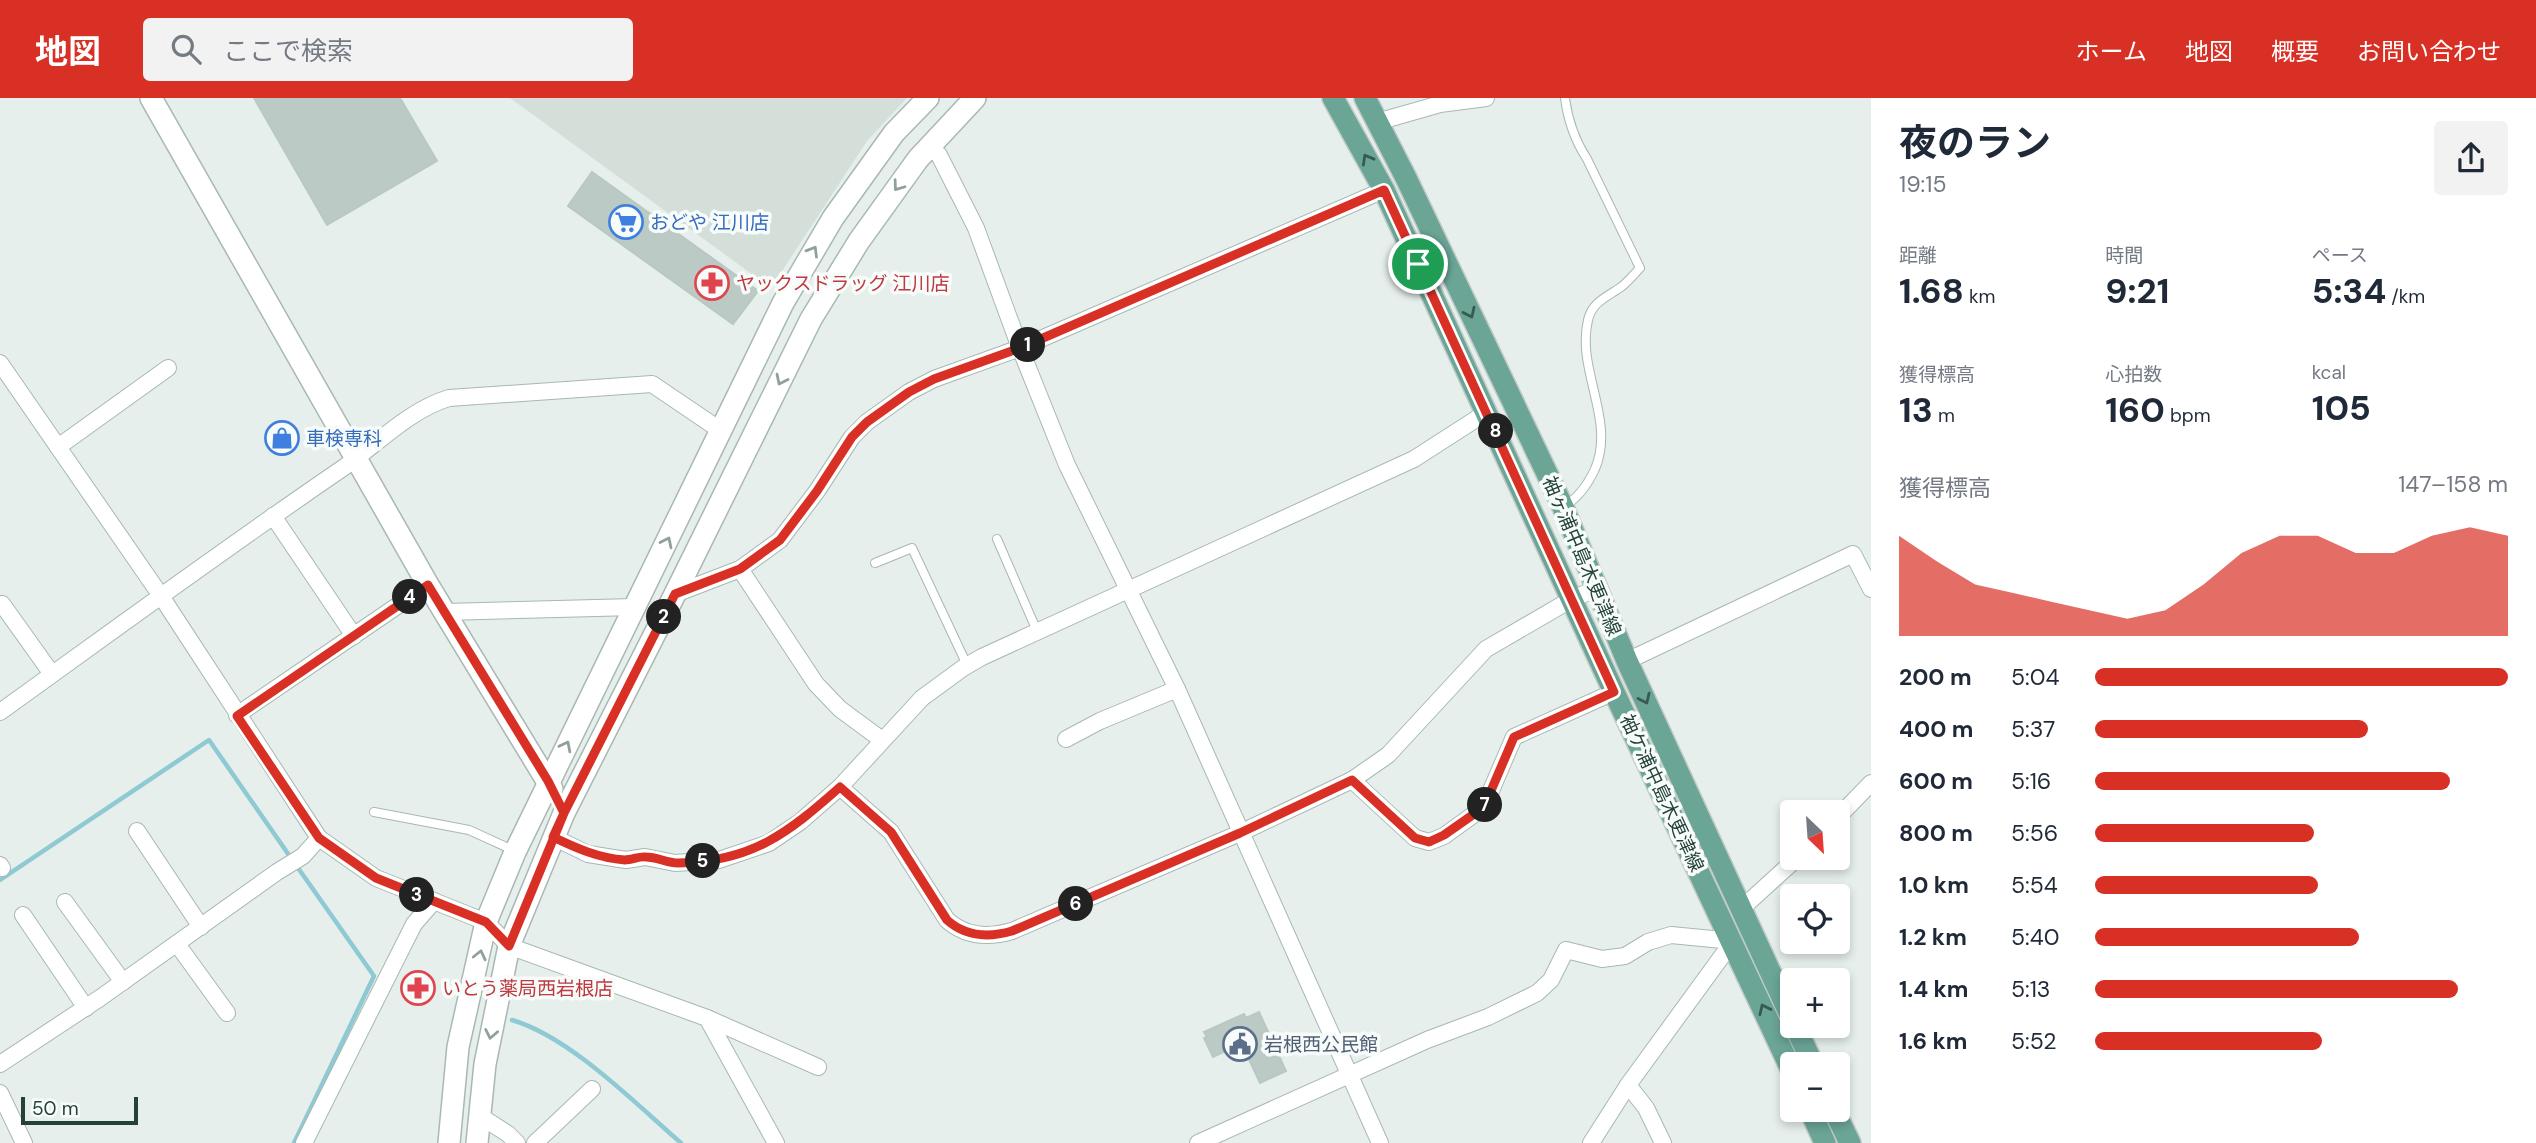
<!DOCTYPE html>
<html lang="ja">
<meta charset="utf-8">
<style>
body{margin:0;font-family:"DM Sans","Noto Sans JP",sans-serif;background:#f2f2f3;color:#1f2937;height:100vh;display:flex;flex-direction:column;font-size:26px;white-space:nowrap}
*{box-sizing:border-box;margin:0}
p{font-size:23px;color:#747a83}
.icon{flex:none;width:38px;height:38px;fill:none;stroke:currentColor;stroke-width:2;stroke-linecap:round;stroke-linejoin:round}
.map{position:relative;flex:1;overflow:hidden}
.details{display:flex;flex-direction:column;background:#fff;width:665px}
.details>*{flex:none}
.needle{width:46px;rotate:155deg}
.controls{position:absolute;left:1780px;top:702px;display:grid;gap:14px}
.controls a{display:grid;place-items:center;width:70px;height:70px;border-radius:7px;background:#fff;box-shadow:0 4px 10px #0003;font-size:35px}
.scale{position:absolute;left:21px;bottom:18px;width:117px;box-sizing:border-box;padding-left:7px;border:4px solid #24423a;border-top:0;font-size:19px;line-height:24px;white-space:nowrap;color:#24423a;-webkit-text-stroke:5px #f7fbf9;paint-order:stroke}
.pin{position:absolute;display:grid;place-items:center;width:60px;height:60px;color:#fff;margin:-30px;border:4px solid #fff;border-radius:50%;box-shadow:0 2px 7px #0007}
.km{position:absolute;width:35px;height:35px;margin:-18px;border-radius:50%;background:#222;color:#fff;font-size:19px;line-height:35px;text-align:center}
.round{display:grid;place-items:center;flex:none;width:74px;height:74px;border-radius:7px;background:#f2f2f3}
.headline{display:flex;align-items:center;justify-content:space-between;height:119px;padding:0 28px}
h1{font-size:38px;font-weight:700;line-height:52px}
.figures{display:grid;grid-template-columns:repeat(3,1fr);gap:10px;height:119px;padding:7px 28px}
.figures div{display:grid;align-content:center}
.figures b{font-size:35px;font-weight:700}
.figures small{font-size:19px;font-weight:400}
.figures p{font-size:19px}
.chart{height:196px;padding:14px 28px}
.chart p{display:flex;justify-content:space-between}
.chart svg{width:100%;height:126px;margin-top:7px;fill:#d93025;opacity:.7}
ul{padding:0 28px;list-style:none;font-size:23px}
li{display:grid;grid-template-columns:112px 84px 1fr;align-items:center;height:52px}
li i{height:18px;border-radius:9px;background:#d93025}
header{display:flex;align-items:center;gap:42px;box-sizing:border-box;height:98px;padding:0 35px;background:#d93025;color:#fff}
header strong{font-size:33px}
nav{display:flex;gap:38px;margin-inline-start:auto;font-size:24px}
.search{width:490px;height:63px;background:#f2f2f3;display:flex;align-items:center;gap:18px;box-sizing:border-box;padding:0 24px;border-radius:7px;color:#747a83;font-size:26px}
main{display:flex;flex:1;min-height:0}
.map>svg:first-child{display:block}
</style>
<header>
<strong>地図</strong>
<div class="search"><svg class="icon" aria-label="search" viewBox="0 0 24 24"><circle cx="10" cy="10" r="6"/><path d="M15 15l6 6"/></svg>ここで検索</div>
<nav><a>ホーム</a><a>地図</a><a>概要</a><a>お問い合わせ</a></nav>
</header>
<main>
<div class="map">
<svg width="1871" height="1045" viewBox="0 0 1871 1045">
<rect width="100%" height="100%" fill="#e6efeb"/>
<!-- built -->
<polygon fill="#d4dfda" points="510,0 907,0 867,43 771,190"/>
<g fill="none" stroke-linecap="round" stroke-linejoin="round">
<!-- stream -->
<g stroke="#8ec9d4" stroke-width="4.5">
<polyline points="0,782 209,642 291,760"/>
<path d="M512 922C570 939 635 1005 681 1045"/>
<polyline points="294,1045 374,878 296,767"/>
</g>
</g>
<!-- building -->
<g fill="#bbcac4" stroke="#b8c9c2" stroke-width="2">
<polygon points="254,0 400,0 437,63 327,127"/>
<polygon points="592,74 758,193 733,226 568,108"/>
<polygon points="1259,914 1286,973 1260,985 1247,957 1235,962 1230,951 1213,959 1204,940 1207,939 1204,934 1244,916 1246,920"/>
</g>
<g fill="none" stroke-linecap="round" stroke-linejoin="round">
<!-- service casing -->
<g stroke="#a8b8b2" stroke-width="10">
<g id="service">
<path d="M1565 408C1579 399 1588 386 1595 371 1616 322 1576 272 1588 222 1592 204 1607 199 1621 189 1628 184 1634 176 1640 170L1587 61C1574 41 1568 23 1565 0"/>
<polyline points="997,441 1037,533"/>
<polyline points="875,465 912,450 967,567"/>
<polyline points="374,714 469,732 515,753"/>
</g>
</g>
<!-- minor casing -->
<g stroke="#a8b8b2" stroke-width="18">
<g id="minor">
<polyline points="1377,24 1440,6 1486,0"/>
<polyline points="929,49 939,57 976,130 1020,250 1067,367 1177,591 1380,1045"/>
<polyline points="0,265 161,498 319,740 376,780 486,824 509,848 707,920 776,1045"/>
<polyline points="58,349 168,270"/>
<polyline points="273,418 354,538"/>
<polyline points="740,471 816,586 840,611 882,642"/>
<polyline points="675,496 740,471 780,442 817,393 852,339 867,324 909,294 934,281 1020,250 1384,92"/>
<polyline points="2,506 52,576"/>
<polyline points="445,514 635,509"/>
<polyline points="1627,563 1853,456 1871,491"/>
<path d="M0 614C114 532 227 449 343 370 376 347 409 312 449 300L652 286 720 332"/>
<polyline points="237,617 428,487"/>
<polyline points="1066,641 1100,623 1177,591"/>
<polyline points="1352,682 1415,740 1429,744 1444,738 1484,709 1514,639 1614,594"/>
<path d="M840 689 891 734 947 822C966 839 988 840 1012 833L1240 735 1352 682 1388 657 1486 551 1572 501 1596 491"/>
<polyline points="1838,719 1871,685"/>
<polyline points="137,733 201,829"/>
<polyline points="553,739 588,756 626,762 645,759 675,765 719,762 769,745 800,724 840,689 922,600 963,570 982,559 1414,361 1487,314"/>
<polyline points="0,767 2,770"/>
<polyline points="65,804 123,884"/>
<polyline points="1741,811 1797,760"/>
<polyline points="23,817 86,910"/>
<polyline points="177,846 227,915"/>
<polyline points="707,920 818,969"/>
<polyline points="0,966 100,900 277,774 303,758 319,740"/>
<polyline points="1628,987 1646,1010 1663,1045"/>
<polyline points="0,995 24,1045"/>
<polyline points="480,1018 508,1036 517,1045"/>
<polyline points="304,1045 414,826 434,803"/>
<polyline points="535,1045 592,991"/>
<polyline points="1198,1045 1427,942 1488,919 1537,895 1551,882 1566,852 1602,861 1625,858 1648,844 1671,837 1733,843"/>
<polyline points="1591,1045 1628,987 1733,843"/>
</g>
</g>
<!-- tertiary casing -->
<g stroke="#a8b8b2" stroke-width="24">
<g id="tertiary">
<polyline points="151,0 428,487 552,691"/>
<polyline points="449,1045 458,949 486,824 515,754 783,205 833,120 894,35 928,0"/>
<polyline points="477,1045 485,966 509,848 564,715 675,496 811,221 859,143 918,61 975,0"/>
</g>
</g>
<!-- primary casing -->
<g stroke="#c2cac8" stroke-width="24">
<g id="primary">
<polyline points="1333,0 1384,92 1614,594 1792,973"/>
<polyline points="1365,0 1406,80 1563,409 1627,563 1792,921"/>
<polyline points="1795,928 1813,966"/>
<polyline points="1810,1012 1825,1045"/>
<polyline points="1834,1012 1850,1045"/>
</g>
</g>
<!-- service -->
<use href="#service" stroke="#fff" stroke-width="8"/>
<!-- minor -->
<use href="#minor" stroke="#fff" stroke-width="16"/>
<!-- tertiary -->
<use href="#tertiary" stroke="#fff" stroke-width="21"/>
<!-- primary -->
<use href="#primary" stroke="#6aa596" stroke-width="21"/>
</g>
<!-- one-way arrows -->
<defs><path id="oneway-chevron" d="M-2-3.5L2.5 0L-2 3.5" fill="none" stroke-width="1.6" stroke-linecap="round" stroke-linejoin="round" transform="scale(1.75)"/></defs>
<g stroke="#365b51">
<use href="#oneway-chevron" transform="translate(1367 61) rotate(-119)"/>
<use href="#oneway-chevron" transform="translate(1470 215) rotate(65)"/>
<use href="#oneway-chevron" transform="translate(1645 601) rotate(65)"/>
<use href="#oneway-chevron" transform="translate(1764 911) rotate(-115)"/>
</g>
<g stroke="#92a09c">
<use href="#oneway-chevron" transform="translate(898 88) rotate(126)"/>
<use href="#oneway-chevron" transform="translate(813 153) rotate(-59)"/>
<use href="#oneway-chevron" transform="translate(781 282) rotate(116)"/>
<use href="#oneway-chevron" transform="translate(667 444) rotate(-64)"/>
<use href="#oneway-chevron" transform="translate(566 648) rotate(-63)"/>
<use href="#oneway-chevron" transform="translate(480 857) rotate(-77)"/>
<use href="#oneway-chevron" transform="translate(491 936) rotate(101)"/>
</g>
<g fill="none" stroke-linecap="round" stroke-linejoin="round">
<!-- route casing -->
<g stroke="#fff" stroke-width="14">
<path id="route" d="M1418 166 1384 92 1020 250 934 281 909 294 867 324 852 339 817 393 780 442 740 471 675 496 564 715 509 848 486 824 376 780 319 740 237 618 428 487 548 683 564 715 553 739C576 750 598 760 625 762 632 762 639 758 646 759 657 759 667 765 678 765 752 764 788 735 840 689L891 734 947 822C966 839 988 840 1012 833L1240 735 1352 682 1415 740 1429 744 1444 737 1484 709 1514 639 1614 594 1418 166"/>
</g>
<!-- route -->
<use href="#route" stroke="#d93025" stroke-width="9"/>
</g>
<!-- icons -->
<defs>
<g id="supermarket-ring" transform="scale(1.75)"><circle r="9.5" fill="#f7fbf9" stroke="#3f7fe0" stroke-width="1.5"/><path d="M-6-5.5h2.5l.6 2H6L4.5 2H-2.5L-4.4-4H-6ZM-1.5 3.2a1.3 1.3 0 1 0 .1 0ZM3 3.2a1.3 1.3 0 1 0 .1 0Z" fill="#3f7fe0"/></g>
<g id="pharmacy-ring" transform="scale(1.75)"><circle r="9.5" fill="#f7fbf9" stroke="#e0444e" stroke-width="1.5"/><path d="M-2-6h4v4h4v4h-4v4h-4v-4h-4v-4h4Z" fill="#e0444e"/></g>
<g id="shop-ring" transform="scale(1.75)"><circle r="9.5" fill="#f7fbf9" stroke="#3f7fe0" stroke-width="1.5"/><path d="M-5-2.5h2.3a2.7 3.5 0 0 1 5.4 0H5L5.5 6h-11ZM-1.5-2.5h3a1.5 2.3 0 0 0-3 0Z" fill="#3f7fe0"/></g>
<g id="civic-ring" transform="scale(1.75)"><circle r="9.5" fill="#f7fbf9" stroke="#5c6f8a" stroke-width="1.5"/><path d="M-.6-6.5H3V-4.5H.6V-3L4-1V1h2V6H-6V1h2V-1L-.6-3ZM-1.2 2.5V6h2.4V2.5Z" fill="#5c6f8a"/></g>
</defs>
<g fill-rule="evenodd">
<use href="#supermarket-ring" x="626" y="124"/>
<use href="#pharmacy-ring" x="712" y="185"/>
<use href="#shop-ring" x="282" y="340"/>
<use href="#pharmacy-ring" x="418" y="890"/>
<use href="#civic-ring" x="1240" y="946"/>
</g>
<g text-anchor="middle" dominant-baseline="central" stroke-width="7" stroke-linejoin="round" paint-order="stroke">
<!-- shop labels -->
<g font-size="19" fill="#366cbe" stroke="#f7fbf9" text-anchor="start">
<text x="650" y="124">おどや 江川店</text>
<text x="306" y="340">車検専科</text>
</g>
<!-- health labels -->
<g font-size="19" fill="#be3a42" stroke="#f7fbf9" text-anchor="start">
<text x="736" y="185">ヤックスドラッグ 江川店</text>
<text x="442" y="890">いとう薬局西岩根店</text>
</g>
<!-- street labels -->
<g font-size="19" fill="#24423a" stroke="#f7fbf9">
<text transform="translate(1582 458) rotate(67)">袖ヶ浦中島木更津線</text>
<text transform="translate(1662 695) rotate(65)">袖ケ浦中島木更津線</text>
</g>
<!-- service labels -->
<g font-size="19" fill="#4e5e75" stroke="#f7fbf9" text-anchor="start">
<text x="1264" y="946">岩根西公民館</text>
</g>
</g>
</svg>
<div class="controls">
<a><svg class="needle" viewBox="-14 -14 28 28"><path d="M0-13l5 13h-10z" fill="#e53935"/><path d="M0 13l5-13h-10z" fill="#747a83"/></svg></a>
<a><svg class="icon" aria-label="locate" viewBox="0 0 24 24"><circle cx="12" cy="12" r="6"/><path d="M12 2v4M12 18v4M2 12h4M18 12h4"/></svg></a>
<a>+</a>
<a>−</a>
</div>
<div class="scale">50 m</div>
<div class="pin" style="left:1418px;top:166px;background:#1e9e55"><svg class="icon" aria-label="arrive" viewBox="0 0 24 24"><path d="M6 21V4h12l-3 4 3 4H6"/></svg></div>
<b class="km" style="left:1028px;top:247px">1</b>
<b class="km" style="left:664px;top:519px">2</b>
<b class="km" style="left:417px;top:797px">3</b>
<b class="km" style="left:410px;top:499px">4</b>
<b class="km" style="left:703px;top:763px">5</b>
<b class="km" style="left:1076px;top:806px">6</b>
<b class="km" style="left:1485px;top:707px">7</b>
<b class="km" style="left:1496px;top:333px">8</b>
</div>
<section class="details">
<div class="headline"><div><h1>夜のラン</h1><p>19:15</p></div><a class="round"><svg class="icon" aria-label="share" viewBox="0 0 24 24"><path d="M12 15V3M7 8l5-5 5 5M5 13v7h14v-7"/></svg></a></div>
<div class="figures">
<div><p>距離</p><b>1.68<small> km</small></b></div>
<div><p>時間</p><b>9:21</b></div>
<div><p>ペース</p><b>5:34<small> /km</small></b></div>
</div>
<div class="figures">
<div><p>獲得標高</p><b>13<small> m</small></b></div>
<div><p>心拍数</p><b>160<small> bpm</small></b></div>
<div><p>kcal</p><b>105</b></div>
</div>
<div class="chart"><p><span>獲得標高</span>147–158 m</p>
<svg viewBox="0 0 160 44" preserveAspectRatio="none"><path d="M0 44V9L10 18L20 26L30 29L40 32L50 35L60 38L70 35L80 26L90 15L100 9L110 9L120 15L130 15L140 9L150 6L160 9V44z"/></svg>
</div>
<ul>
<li><b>200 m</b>5:04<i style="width:100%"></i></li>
<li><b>400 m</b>5:37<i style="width:66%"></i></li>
<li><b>600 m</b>5:16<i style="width:86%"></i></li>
<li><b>800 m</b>5:56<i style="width:53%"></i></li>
<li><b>1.0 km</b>5:54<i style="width:54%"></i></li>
<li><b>1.2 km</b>5:40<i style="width:64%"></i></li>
<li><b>1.4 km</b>5:13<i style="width:88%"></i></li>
<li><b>1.6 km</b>5:52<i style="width:55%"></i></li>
</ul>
</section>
</main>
